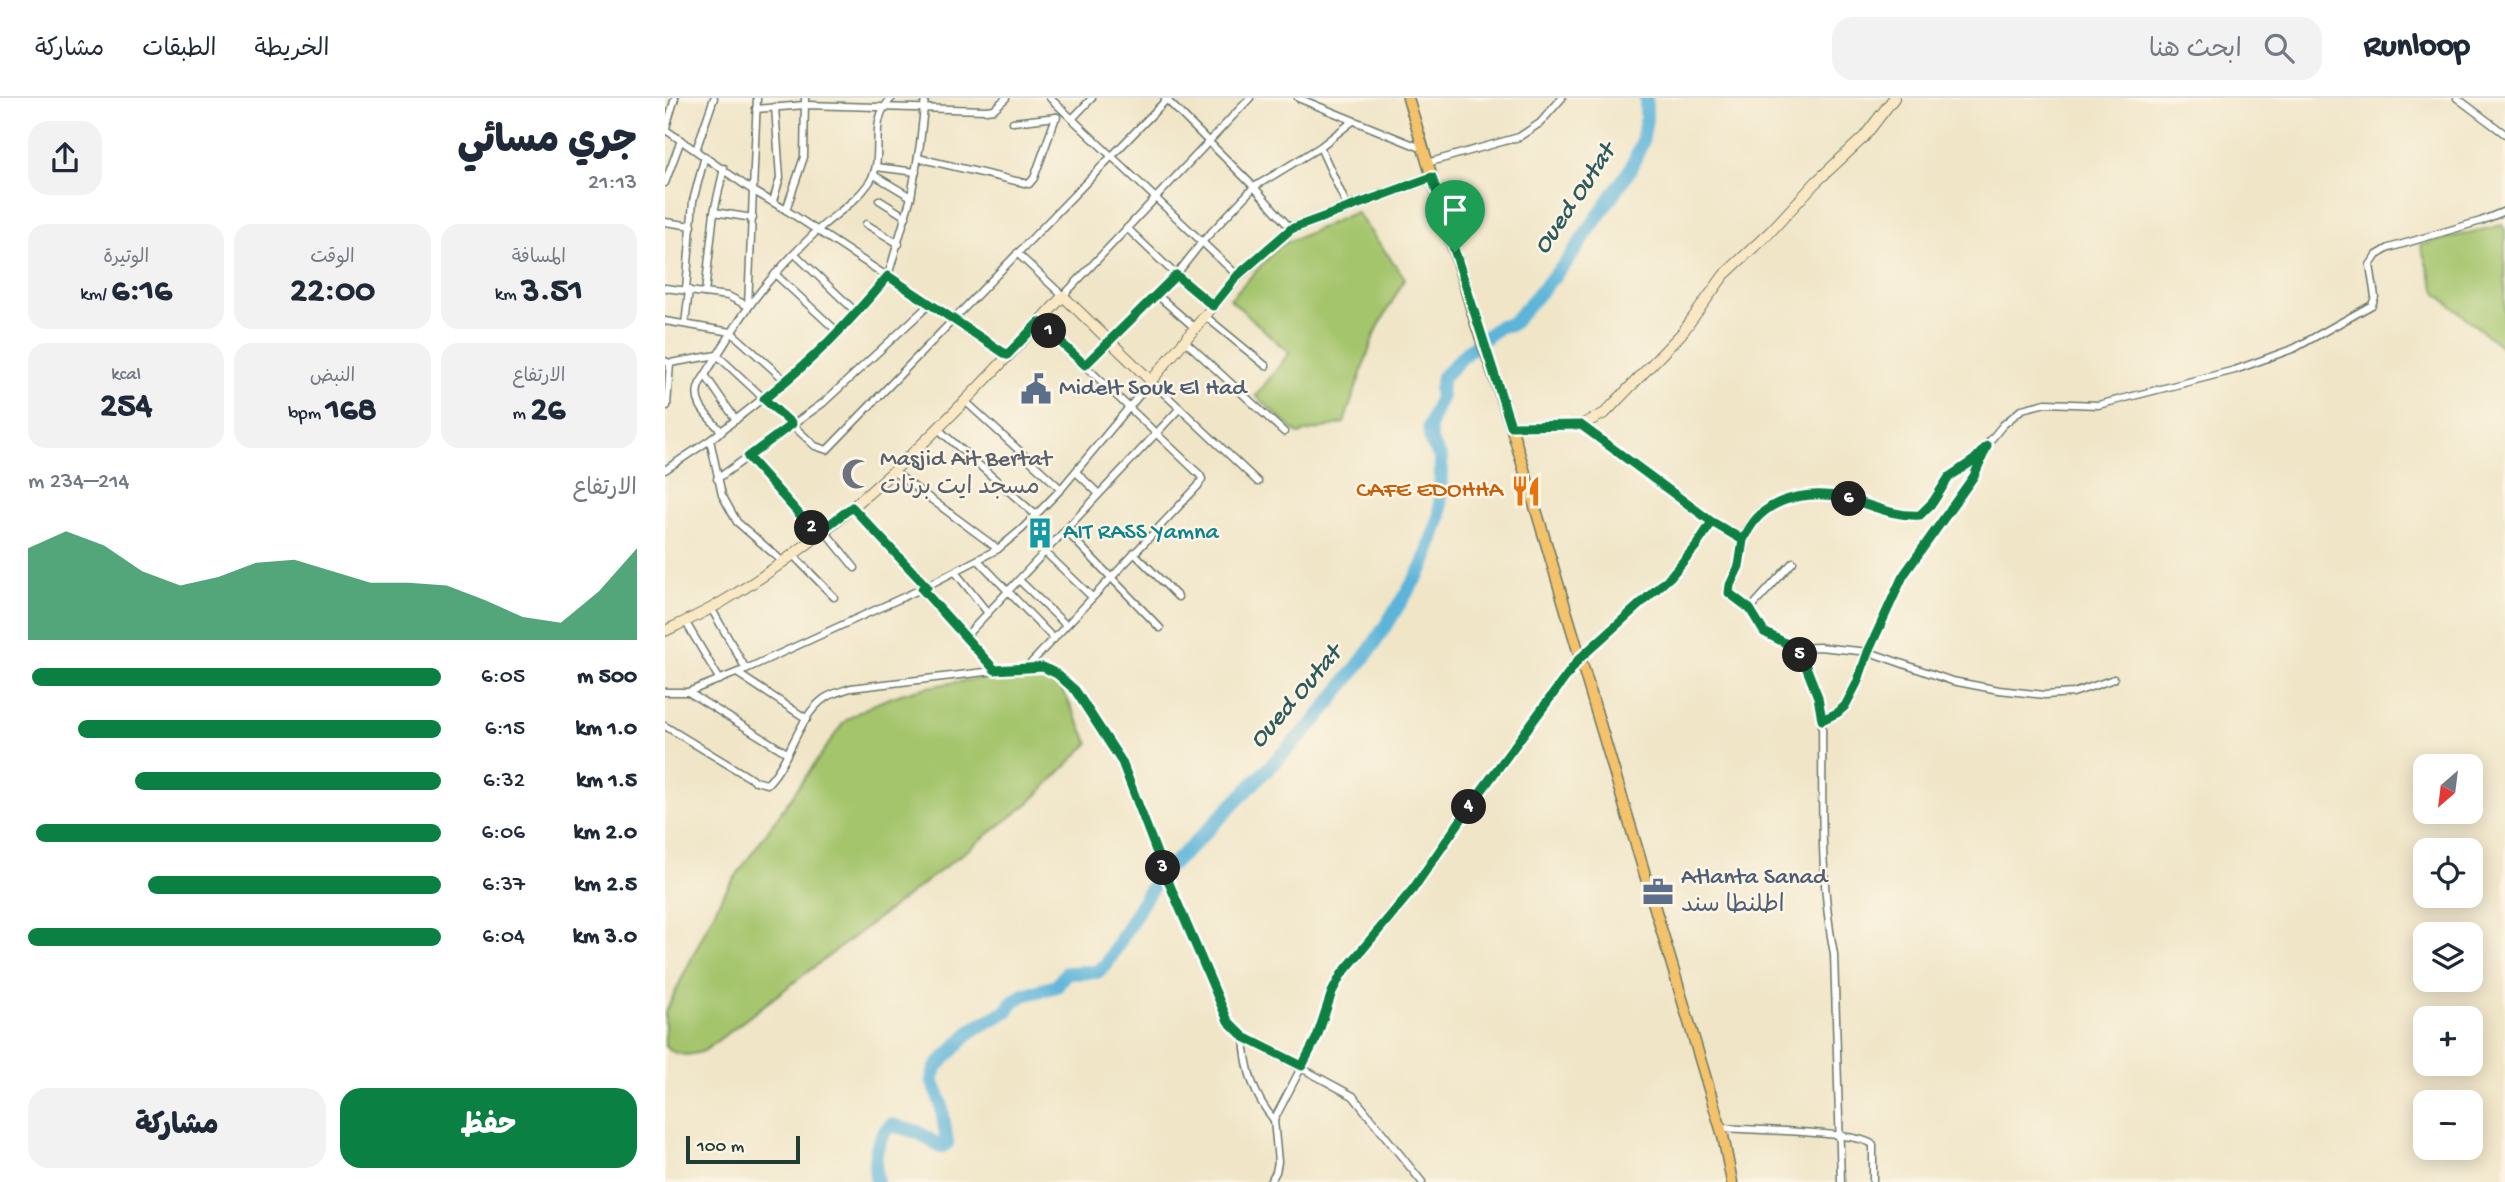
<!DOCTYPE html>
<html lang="ar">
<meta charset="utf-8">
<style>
body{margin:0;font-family:"Gochi Hand","Playpen Sans Arabic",sans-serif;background:#f2f2f3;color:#1f2937;direction:rtl;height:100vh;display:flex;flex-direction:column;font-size:26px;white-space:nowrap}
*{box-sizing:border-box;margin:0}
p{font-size:23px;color:#747a83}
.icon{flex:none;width:38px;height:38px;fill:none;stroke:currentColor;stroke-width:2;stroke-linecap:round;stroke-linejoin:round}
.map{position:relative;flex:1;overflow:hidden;direction:ltr}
.panel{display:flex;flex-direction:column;background:#fff;width:665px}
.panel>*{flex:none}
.needle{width:46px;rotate:208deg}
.tools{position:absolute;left:1748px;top:656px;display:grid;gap:14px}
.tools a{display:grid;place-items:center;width:70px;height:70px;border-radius:14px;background:#fff;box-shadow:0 4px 18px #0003;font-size:35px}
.scale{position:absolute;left:21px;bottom:18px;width:114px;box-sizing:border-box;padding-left:7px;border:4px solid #1f3d34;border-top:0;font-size:19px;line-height:24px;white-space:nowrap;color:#1f3d34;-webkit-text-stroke:5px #fcf5e5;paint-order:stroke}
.pin{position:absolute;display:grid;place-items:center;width:60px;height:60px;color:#fff;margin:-72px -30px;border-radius:50% 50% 50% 0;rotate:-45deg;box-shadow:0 0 7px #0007}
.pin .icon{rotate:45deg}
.km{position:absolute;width:35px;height:35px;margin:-18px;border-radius:50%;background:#222;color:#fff;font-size:19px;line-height:35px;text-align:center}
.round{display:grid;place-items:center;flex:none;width:74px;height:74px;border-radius:21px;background:#f2f2f3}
.headline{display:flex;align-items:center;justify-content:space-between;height:119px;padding:0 28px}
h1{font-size:38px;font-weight:800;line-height:52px}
.figures{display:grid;grid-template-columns:repeat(3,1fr);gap:10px;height:119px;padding:7px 28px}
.figures div{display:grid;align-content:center;border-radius:18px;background:#f2f2f3;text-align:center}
.figures b{font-size:35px;font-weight:800}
.figures small{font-size:19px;font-weight:400}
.figures p{font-size:19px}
.chart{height:196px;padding:14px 28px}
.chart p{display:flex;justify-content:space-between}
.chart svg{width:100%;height:126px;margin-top:7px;fill:#0b8043;opacity:.7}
.button{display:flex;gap:14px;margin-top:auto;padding:14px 28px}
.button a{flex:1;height:80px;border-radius:21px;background:#0b8043;color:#fff;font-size:28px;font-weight:800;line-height:80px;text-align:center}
.button a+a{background:#f2f2f3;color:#1f2937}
ul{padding:0 28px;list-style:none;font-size:23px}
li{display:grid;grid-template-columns:112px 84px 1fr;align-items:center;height:52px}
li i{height:18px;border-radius:9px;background:#0b8043}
header{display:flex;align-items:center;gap:42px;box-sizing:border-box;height:98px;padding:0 35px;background:#fff;border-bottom:2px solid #e0e1e3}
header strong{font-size:33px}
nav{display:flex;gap:38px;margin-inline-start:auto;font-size:24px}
.search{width:490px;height:63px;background:#f2f2f3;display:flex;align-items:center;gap:18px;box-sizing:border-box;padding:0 24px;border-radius:21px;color:#747a83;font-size:26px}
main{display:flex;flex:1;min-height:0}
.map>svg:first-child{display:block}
</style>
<header>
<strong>Runloop</strong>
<div class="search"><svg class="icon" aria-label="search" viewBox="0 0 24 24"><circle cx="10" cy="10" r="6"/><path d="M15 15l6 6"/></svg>ابحث هنا</div>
<nav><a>الخريطة</a><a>الطبقات</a><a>مشاركة</a></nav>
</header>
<main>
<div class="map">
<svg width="1840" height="1084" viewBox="0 0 1840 1084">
<rect width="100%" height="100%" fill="#fcf5e5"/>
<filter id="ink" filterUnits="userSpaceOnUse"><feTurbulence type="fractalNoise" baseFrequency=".0143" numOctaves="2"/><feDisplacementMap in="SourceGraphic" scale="14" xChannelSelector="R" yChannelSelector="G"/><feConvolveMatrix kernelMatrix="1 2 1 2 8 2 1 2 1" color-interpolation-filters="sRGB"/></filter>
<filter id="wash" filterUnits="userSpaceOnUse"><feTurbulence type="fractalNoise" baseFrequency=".00686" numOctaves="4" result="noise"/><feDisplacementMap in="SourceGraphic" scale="28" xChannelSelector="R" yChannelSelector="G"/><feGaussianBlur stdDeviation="1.57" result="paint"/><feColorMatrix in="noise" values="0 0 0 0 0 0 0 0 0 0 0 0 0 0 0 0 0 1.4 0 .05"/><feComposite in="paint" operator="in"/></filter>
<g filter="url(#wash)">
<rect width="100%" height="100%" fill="#f0e5c7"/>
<!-- green -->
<g fill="#a5c56d" stroke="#628150" stroke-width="2">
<polygon points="691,114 740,180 709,237 679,325 633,336 591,298 624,255 565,201 614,148"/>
<polygon points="1837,127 1840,132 1839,251 1772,196 1755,147"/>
<path d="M379 574 393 583 424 645 364 705 39 953C23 958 14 959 0 949V915L57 798 179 624C235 583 313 582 379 574Z"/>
</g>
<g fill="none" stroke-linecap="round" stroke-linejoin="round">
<!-- river -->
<path stroke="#5bb4d9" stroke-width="14" d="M212 1084C208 1065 210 1040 226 1027L253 1034 276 1049 282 1045 276 1005 267 982 271 969 307 932 342 913 348 904 358 897 392 888 401 875 432 874 441 867 483 795 498 774 524 751 651 622 705 552 758 469 775 419 776 360 766 344 764 329 776 299 775 292 778 279 802 254 835 228 847 226 904 161 966 70 977 45 981 21V0"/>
</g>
</g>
<g filter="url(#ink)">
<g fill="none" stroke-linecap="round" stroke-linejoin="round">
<!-- street casing -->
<g stroke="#687867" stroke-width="9">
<g id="street">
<polyline points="385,0 573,178"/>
<polyline points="500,0 589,89 626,131"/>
<polyline points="633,0 756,50"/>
<polyline points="1792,0 1840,36"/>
<polyline points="91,11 140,7 321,12 329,11 341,0"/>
<polyline points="407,21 427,0"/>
<polyline points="348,24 392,19"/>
<polyline points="1,32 87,92 121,112 342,257"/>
<polyline points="0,33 10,0"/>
<polyline points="655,49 683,110"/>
<polyline points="31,52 49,0"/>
<polyline points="253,60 364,86 369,80 391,19"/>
<polyline points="762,65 854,39 875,25 897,0"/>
<polyline points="211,69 251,74"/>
<polyline points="209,77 246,99"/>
<polyline points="0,85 16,42"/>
<polyline points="214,102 241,119"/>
<polyline points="108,103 115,80 110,9"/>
<polyline points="121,112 139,59 140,0"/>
<polyline points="49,114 88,120"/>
<polyline points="0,124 27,128"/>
<polyline points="201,126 234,146"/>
<polyline points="462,130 511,177 548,208"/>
<polyline points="352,155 398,198 585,0"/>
<polyline points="130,156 192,215"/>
<polyline points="110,176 174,235"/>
<polyline points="0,190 63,198 83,208 92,0"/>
<polyline points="21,192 28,103 40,58"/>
<polyline points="40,195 49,114 59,70"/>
<polyline points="491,196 530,230"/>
<polyline points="540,218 601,268"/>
<polyline points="0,223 66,234 121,283"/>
<polyline points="20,226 24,192"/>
<polyline points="520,243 619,334"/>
<polyline points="0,263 5,265 52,257 150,348 162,352 503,0"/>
<polyline points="420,267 511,177 537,144 589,89 655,49 688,23"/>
<polyline points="40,277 71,322"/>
<polyline points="299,302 396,391"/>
<polyline points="2,308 5,265"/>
<polyline points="916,327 1047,424 1078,442"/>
<polyline points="273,331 371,417"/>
<path d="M57 334C45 320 25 305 35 285 57 251 77 214 104 183 119 166 136 148 153 132 170 116 190 105 204 85 222 59 201 23 227 0"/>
<polyline points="83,359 152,436"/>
<polyline points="0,372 45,342"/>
<polyline points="228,373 333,451"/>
<polyline points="411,374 434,396"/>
<polyline points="52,381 158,305 265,206"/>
<polyline points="187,409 262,489"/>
<polyline points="158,431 190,470"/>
<polyline points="400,432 495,530"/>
<polyline points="380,454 427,499"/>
<polyline points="469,455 513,499"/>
<polyline points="128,457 169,499"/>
<polyline points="313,462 389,541"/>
<polyline points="117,463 72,424 57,397 45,342 150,259 192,215 223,178 246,99 255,46 260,0"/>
<polyline points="291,475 323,515"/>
<polyline points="354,482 401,527"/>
<polyline points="256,491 330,572"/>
<polyline points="46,510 81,571"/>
<polyline points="1085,511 1128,464"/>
<polyline points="20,523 55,582"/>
<polyline points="300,539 515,310"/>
<polyline points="1130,550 1154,549 1204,554 1287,583 1334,592 1380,597 1408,595 1449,581"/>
<polyline points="362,569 533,388 537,381 535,377 374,224"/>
<polyline points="72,575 142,621"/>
<polyline points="0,594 23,594 81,571 256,491 333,451 357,431 396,391 486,283 593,384"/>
<polyline points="23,594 122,655"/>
<polyline points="1157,622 1172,615 1180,608 1192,585 1204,554 1238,478 1309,378 1321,353"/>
<path d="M0 628 90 683 102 686C125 664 133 618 160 600 168 595 177 593 186 590L362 569 387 572 410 592 457 664 498 771 563 923 579 939C581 971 588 997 609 1022"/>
<polyline points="579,939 688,998 757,1084"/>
<path d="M1055 1030C1081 1032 1195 1033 1208 1047V1084"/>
<polyline points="605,1084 611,1074 613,1064 609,1022 652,939 667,894 676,877 737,806 811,700 914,561 1005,479 1031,448 1047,424"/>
<path d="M1176 1084 1169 856C1154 780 1158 699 1157 622L1153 599 1138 561 1130 550 1099 534 1085 511 1064 495C1064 482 1074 472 1076 460 1077 454 1077 449 1078 444 1087 401 1147 391 1182 400 1205 407 1230 420 1255 417L1267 404 1284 379 1309 362 1338 327 1357 311 1381 305 1433 307 1570 272 1630 250 1707 207 1710 199 1705 167 1712 157 1724 150 1816 123 1840 113"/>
</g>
</g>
<!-- secondary casing -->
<g stroke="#687867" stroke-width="12">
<g id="secondary">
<polyline points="846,328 916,327 940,315 1017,235 1059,177 1106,133 1151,84 1199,39 1229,0"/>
<path d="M0 533C19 524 39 515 57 504 184 429 299 308 398 198L486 283 573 178 626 131 767 79"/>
</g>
</g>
<!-- primary casing -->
<g stroke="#687867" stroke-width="13">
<polyline id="primary" points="743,0 812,229 846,328 1058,1038 1067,1084"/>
</g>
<!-- street -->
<use href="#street" stroke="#fff" stroke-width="6"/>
<!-- secondary -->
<use href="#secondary" stroke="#fae7c3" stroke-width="10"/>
<!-- primary -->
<use href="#primary" stroke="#f3c26a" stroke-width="10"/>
</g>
</g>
<g fill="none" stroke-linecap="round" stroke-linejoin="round" filter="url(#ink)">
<!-- route casing -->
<g stroke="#fff" stroke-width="14">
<path id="route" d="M790 154 767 79 626 131 573 177 548 208 511 177 420 267 374 224 342 257 223 178C182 227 148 262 99 301L127 326 83 359 152 436 187 409 262 489 257 491 330 572 378 569 392 576 410 592 457 664 498 771 563 923 579 939 637 968 652 939 667 894 676 877 748 791 811 700 914 561 1005 479 1031 448 1047 424 1078 442 1074 468 1065 487 1064 495 1085 511 1099 534 1130 550 1138 561 1153 599 1157 622 1172 615 1180 608 1192 585 1203 554 1238 478 1309 378 1322 348 1309 362 1284 379 1268 404 1255 417C1229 419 1204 406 1180 400 1151 393 1114 397 1093 419 1086 426 1082 434 1078 442L1047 424 916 327 846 328 790 154"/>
</g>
<!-- route -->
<use href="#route" stroke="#0b8043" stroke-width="9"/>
</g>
<!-- icons -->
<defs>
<g id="civic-bare" transform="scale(2.415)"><path d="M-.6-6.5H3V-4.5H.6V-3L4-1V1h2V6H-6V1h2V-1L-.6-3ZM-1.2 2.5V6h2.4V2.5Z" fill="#5c6f8a" stroke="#fcf5e5" stroke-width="2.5" paint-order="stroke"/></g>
<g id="mosque-bare" transform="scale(2.415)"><path d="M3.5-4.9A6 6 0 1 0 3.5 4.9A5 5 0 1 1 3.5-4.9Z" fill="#6b7280" stroke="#fcf5e5" stroke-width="2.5" paint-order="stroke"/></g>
<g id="restaurant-bare" transform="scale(2.415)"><path d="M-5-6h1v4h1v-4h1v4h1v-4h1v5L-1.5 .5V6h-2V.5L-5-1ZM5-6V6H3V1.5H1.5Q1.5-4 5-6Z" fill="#e8710a" stroke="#fcf5e5" stroke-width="2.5" paint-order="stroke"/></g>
<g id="building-bare" transform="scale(2.415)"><path d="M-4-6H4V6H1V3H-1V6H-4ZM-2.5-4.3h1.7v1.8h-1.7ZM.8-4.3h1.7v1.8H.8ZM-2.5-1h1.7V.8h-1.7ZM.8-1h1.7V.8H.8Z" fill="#0f9aa8" stroke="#fcf5e5" stroke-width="2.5" paint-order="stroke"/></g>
<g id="office-bare" transform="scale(2.415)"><path d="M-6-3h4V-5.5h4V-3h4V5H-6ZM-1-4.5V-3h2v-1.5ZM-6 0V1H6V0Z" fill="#5c6f8a" stroke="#fcf5e5" stroke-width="2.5" paint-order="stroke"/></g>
</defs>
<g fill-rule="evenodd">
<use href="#civic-bare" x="371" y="291"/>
<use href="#mosque-bare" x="192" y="376"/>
<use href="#restaurant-bare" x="861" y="393"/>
<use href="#building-bare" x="375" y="435"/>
<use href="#office-bare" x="993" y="794"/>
</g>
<g text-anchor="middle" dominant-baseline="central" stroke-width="5" stroke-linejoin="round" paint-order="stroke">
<!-- service labels -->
<g font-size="24" fill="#4e5e75" stroke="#fcf5e5" text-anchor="start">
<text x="394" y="291">Midelt Souk El Had</text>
<text x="1016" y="780">Atlanta Sanad<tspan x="1016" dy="28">اطلنطا سند</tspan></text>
</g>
<!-- worship labels -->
<g font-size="24" fill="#5b616d" stroke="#fcf5e5" text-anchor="start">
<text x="215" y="362">Masjid Ait Bertat<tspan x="215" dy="28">مسجد ايت برتات</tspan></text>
</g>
<!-- food labels -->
<g font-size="24" fill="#c56008" stroke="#fcf5e5" text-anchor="end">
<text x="838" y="393">CAFE EDOHHA</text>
</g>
<!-- culture labels -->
<g font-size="24" fill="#0d838f" stroke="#fcf5e5" text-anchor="start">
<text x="398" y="435">AIT RASS Yamna</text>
</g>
<!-- water labels -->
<g font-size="26" font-style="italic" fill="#2e5b5d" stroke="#fcf5e5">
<text transform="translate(911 102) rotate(-56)">Oued Outat</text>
<text transform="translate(632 600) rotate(-49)">Oued Outat</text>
</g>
</g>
</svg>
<div class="tools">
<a><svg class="needle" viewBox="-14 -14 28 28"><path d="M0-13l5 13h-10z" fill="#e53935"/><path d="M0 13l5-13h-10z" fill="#747a83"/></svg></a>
<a><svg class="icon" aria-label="locate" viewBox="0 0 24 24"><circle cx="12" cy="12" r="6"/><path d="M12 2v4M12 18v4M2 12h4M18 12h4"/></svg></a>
<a><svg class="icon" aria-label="layers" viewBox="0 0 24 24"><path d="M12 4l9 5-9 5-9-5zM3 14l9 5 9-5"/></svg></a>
<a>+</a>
<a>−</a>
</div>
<div class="scale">100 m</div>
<div class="pin" style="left:790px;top:154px;background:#1e9e55"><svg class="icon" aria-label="arrive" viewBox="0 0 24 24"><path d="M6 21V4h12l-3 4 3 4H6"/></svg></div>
<b class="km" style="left:384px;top:233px">1</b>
<b class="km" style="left:147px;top:430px">2</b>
<b class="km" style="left:498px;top:770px">3</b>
<b class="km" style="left:804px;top:709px">4</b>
<b class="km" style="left:1135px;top:557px">5</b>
<b class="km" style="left:1184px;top:401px">6</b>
</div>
<section class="panel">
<div class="headline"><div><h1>جري مسائي</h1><p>21:13</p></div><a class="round"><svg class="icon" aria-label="share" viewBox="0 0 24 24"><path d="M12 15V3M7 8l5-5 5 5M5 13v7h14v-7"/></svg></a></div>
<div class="figures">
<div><p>المسافة</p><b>3.51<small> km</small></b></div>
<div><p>الوقت</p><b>22:00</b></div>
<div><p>الوتيرة</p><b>6:16<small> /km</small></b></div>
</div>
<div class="figures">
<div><p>الارتفاع</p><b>26<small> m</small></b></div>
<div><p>النبض</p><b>168<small> bpm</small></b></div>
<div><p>kcal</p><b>254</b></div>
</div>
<div class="chart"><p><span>الارتفاع</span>214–234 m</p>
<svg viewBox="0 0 160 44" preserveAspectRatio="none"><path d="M0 44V12L10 6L20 11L30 20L40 25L50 22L60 17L70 16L80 20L90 24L100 24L110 25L120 30L130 36L140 38L150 27L160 12V44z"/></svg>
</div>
<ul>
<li><b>500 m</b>6:05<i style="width:99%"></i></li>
<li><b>1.0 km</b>6:15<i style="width:88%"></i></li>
<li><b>1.5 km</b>6:32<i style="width:74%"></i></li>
<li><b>2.0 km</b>6:06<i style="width:98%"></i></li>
<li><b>2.5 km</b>6:37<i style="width:71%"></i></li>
<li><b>3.0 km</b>6:04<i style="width:100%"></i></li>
</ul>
<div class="button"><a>حفظ</a><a>مشاركة</a></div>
</section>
</main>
